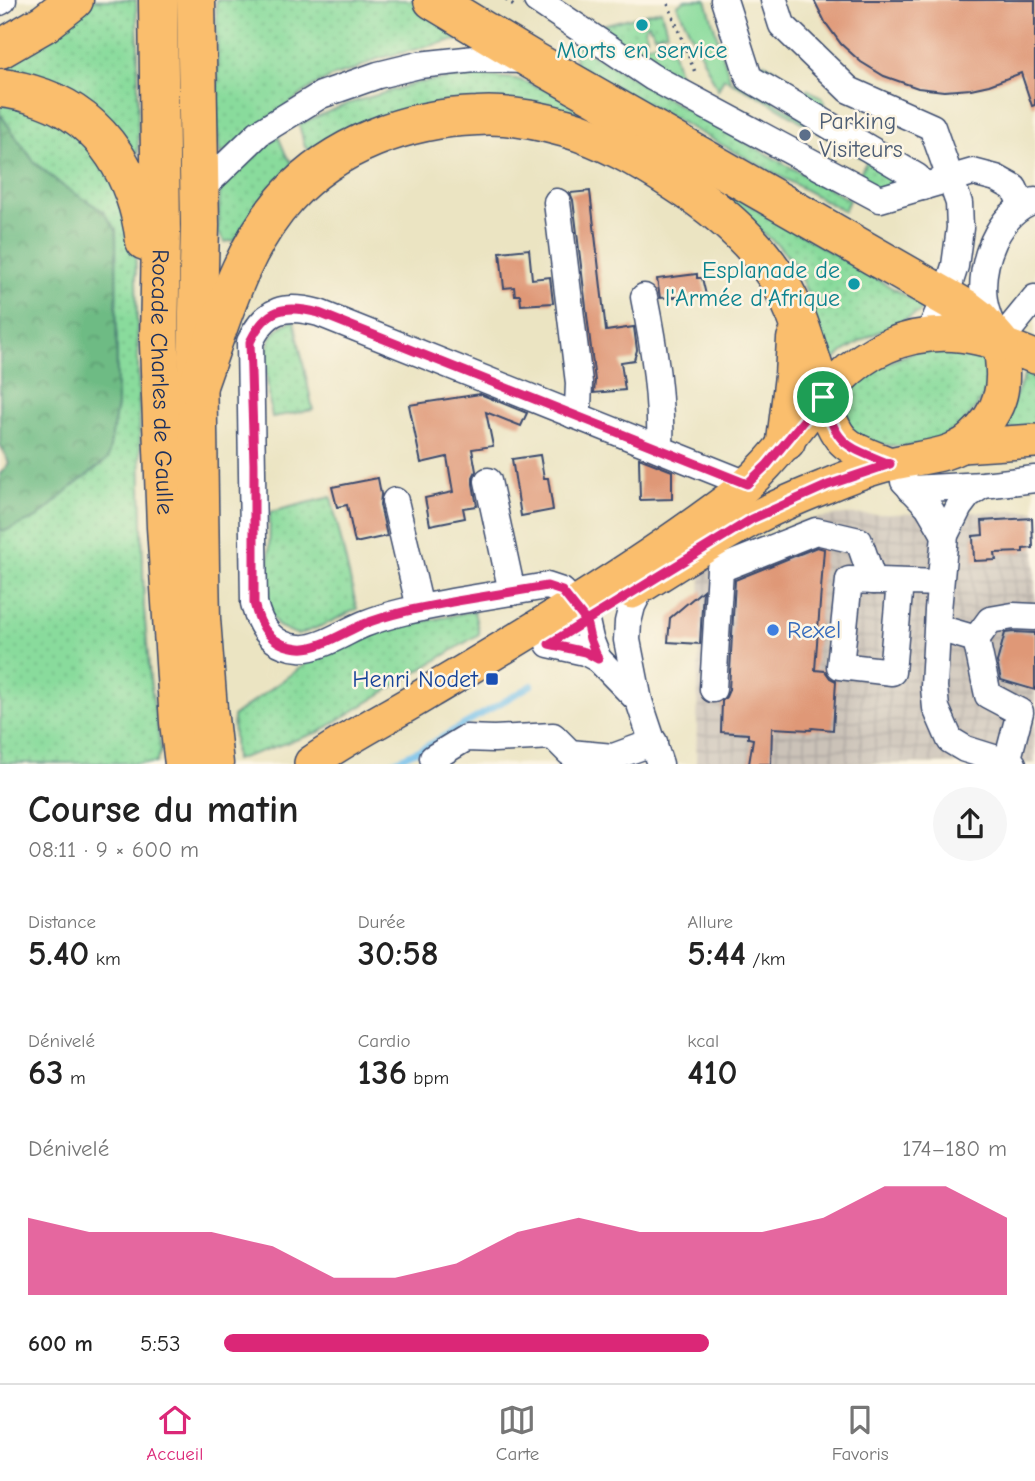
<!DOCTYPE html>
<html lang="fr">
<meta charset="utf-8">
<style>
body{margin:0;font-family:"Comic Neue",sans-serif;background:#f6f6f6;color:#222;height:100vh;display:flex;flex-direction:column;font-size:26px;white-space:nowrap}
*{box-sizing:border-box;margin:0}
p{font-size:23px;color:#767676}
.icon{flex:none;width:38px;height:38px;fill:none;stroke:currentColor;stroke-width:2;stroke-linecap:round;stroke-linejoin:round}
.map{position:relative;height:764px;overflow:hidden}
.side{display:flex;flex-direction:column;background:#fff;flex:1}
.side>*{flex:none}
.pin{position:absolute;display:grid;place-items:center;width:60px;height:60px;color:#fff;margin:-30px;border:4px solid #fff;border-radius:50%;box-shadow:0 2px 7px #0007}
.round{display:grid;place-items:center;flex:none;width:74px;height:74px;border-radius:37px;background:#f6f6f6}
.summary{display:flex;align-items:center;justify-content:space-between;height:119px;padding:0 28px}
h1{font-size:38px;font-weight:700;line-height:52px}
.figures{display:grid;grid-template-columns:repeat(3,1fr);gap:10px;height:119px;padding:7px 28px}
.figures div{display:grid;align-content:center}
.figures b{font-size:35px;font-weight:700}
.figures small{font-size:19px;font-weight:400}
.figures p{font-size:19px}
.chart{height:196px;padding:14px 28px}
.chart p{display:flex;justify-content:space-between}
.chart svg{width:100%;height:126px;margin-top:7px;fill:#db2777;opacity:.7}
ul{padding:0 28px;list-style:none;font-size:23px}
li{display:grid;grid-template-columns:112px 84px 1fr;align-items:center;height:52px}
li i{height:18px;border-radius:9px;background:#db2777}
.tabs{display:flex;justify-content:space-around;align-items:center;height:98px;border-top:2px solid #e0e0e0;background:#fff;font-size:19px;color:#767676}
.tabs a{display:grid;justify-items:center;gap:4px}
.tabs .on{color:#db2777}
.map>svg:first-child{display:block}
</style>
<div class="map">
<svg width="1035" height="764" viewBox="0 0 1035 764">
<defs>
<pattern id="industrial-grid" width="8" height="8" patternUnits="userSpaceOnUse" patternTransform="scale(1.75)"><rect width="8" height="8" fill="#cbc2b8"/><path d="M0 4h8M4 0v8" fill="none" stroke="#aea7a1"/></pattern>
<pattern id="grass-dots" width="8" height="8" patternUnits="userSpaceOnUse" patternTransform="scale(1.75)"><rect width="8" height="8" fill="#89db9c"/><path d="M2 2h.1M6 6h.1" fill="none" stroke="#76bc89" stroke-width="1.8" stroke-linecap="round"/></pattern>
<pattern id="forest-crowns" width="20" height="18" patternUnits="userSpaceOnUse" patternTransform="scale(1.75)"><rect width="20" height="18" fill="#6ebb84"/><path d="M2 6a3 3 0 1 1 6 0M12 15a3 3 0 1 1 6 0" fill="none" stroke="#5a986f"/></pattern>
</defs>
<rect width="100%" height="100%" fill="#fcf5e5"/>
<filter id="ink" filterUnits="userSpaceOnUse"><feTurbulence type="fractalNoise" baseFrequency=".0143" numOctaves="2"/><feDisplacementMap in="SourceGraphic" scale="14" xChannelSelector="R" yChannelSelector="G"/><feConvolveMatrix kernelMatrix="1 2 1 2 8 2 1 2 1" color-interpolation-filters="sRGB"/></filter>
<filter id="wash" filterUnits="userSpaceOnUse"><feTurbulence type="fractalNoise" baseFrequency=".00686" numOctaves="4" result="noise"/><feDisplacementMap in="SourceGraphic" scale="28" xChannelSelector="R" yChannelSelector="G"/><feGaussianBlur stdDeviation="1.57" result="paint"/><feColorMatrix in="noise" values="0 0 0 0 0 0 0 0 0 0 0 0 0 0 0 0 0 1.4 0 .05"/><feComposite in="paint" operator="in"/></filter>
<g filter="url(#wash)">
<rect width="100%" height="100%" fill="#ebe4c2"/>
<!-- industrial -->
<polygon fill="url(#industrial-grid)" points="1035,511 1035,763 696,764 701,567 800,521 840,515"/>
<!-- grass -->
<g fill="url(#grass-dots)" stroke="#52857d" stroke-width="2">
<polygon points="89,0 136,0 138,44 138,153 123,154 0,75 0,59"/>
<polygon points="216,0 414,0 474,39 449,41 377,59 354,70 331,77 309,89 220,155 216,114 218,77"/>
<polygon points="661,10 667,32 654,35 652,28 650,28 649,24 646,25 645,30 647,37 643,39 645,45 669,39 681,80 595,27"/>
<polygon points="575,44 664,97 849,200 844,211 575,65"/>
<polygon points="763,62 791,79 787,88 802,97 807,89 823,98 825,105 821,111 757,69"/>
<polygon points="476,75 516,79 559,94 923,306 920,312 868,337 843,352 827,367 808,295 795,265 778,245 744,218 541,110 316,154 305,147 299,124 347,104 417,83"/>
<polygon points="737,79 906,179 878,190 857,178 867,161 752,92 733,83"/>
<polygon points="0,96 44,108 110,169 135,239 144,608 150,680 161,751 156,763 0,763 0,529 5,531 72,487 107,459 117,405 116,230 35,163 0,114"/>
<polygon points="278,136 286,155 296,168 235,240 225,242 218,232 220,188"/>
<path d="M294 320 313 410 272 417C269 398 261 352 272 336 277 328 286 323 294 320Z"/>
<path d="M924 347 980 354C983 358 988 362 989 367 991 374 988 381 986 388 974 421 943 443 908 446 887 448 869 440 850 433L840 399 868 372Z"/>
<polygon points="1027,370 1035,383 1035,428 1001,429"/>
<polygon points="331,497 357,609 326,624 298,635 278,626 268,609 270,512"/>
<polygon points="474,611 479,634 319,732 235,760 233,716 321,653 384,630"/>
</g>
<!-- forest -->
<polygon fill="url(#forest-crowns)" stroke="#447571" stroke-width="2" points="0,114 35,163 63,186 103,211 116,230 117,405 108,459 72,487 37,518 5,531 0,529 0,474 9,463 0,444"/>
<!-- garden -->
<polygon fill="#89db9c" stroke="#52857d" stroke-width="2" points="685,0 706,0 731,82 724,78 718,90 677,5"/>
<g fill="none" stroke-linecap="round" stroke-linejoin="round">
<!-- stream -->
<polyline stroke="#72c0ec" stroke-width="6" points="388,764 423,748 532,685"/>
</g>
<g id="blocks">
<!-- building -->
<g fill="#df9877">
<polygon points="814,0 1035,0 1035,105 1032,106 1021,73 989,85 971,89 944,91 918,88 884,76 861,62 841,44 825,22"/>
<polygon points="590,191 606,331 634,327 637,350 634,360 621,362 625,390 594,393 595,381 573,200 570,193"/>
<polygon points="529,249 532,279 550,277 553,303 521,305 520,295 515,295 514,287 504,288 500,252"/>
<polygon points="697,274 697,278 702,278 706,295 660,298 657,279"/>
<polygon points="480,394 527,413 521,426 486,412 493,446 472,449 476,471 473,477 473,484 477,506 463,508 465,518 430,525 425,498 453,492 447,457 421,463 409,405"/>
<polygon points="540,455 544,478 548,478 553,510 521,516 512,459"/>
<polygon points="639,458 672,471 672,499 640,500"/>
<polygon points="378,478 381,494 380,505 387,536 355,543 347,505 337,507 332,487"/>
<polygon points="1032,518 1033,548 1023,549 1023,552 995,553 996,560 974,561 973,536 983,535 982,521"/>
<polygon points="817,547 824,549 815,670 825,671 830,678 836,681 833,730 812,728 811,730 772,728 771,764 749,764 753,739 748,738 748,734 721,732 722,701 726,697 729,690 735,580"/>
<polygon points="703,590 700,644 668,642 670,618"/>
<polygon points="1014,632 1035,633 1035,690 1001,680 997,662 1005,633"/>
</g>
</g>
</g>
<g filter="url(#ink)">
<use href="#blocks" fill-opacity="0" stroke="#3a4a6d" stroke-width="2"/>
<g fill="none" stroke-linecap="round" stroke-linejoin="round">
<!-- minor casing -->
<g stroke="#3a4a6d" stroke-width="29">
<g id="minor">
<polyline points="537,0 652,77 880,199 973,172 996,178 1014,188 1022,205"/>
<polyline points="724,0 749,78 917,177 923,187"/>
<polyline points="774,0 782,25 849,90 932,127 959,203 960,228 955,266 945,297 929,334"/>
<polyline points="0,2 3,0"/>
<polyline points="194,196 259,133 321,95 378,75 419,65 475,59 530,60"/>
<path d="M1035 201C997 213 979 264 984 301 986 316 993 329 999 342L1035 298"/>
<polyline points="557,202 579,383 578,407 573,415"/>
<path d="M644 297C654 347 662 398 660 449"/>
<polyline points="488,481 512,592"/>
<polyline points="904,481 928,506 945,535"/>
<polyline points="983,485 968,495 959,507 945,535 938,610 934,687 936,708 950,740 965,749 1013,764"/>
<polyline points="911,489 983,485 1035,479"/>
<polyline points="395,501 420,608"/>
<polyline points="900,582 892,672 840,666 849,580 940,583"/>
<polyline points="642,586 632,606 628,622 627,640 639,701 660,764"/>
<polyline points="938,628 976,639 988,695 1020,712 1007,762"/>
<polyline points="976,639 990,620 1013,616 1035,617"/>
<polyline points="549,644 585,652 598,659"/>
<polyline points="713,689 720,569 816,531 859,541 873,581"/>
<path d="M639 701 598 659 590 639 586 621 573 603 562 591 547 586C517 591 487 596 457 601 426 607 394 612 364 624 346 631 319 650 299 648 272 646 260 628 254 603L250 342C266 308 285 304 319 313L747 484"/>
<polyline points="437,764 433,758 466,738 494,739 553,736 570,753 613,757 654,742"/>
</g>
</g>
<!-- major casing -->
<g stroke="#3a4a6d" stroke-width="36">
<g id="major">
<path d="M823 397C837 446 845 446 890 464"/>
<polyline points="961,446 1035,441"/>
<path d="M632 592C671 568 710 542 751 520 774 507 799 497 824 487 845 478 868 469 890 464 916 457 949 458 971 439 1004 409 1007 384 999 342"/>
<path d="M311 763C349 736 390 716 429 692 526 634 624 576 715 509 734 496 752 481 767 464 804 424 835 368 887 346 939 324 985 336 1035 357"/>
</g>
</g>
<!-- highway casing -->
<g stroke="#3a4a6d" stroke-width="41">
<g id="highway">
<path id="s1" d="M158 0 161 234 159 344 166 527 179 722 184 764"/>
<polyline points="196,0 200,225 197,356 200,569 201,619 208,709 214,764"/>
<polyline points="433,0 532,60 965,308 978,318 999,342"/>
<polyline points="0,49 45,23 74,0"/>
<path d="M0 88C14 89 29 93 43 98 104 120 137 178 145 241"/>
<path d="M197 388C221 322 239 250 287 197 334 145 408 118 477 116 506 114 538 120 566 128 605 139 641 160 675 182 711 205 744 231 769 266 798 304 808 353 823 397"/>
<polyline points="786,441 794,376 796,339"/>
</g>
</g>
<!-- path -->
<g stroke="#3a4a6d" stroke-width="3.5" stroke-dasharray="2 5" stroke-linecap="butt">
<polyline points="506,0 515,7"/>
<polyline points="668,4 695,72"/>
</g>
<!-- minor -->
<use href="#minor" stroke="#fff" stroke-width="26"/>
<!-- major -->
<use href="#major" stroke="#fabe6d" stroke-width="33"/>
<!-- highway -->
<use href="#highway" stroke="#fabe6d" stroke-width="38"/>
</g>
</g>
<g fill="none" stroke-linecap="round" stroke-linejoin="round" filter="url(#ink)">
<!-- route casing -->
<g stroke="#fff" stroke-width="14">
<path id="route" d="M823 397 767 465 747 484 319 313C285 304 266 308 250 342L254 464V603C260 628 272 646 299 648 319 650 346 631 364 624 394 612 426 607 457 601 487 596 517 591 547 586L562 591 586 621 549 644 585 652 598 659 590 639 586 621 752 519 828 485 890 464C845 446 837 446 823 397"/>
</g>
<!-- route -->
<use href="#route" stroke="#db2777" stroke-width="9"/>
</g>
<!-- markers -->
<g fill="#0f9aa8" stroke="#fcf5e5" stroke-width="2.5">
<circle cx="642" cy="25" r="7"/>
<circle cx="854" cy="284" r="7"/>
</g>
<circle fill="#5c6f8a" stroke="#fcf5e5" stroke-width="2.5" cx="805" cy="135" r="7"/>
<circle fill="#3f7fe0" stroke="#fcf5e5" stroke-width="2.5" cx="773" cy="630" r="7"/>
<rect fill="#1a4fb4" stroke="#fcf5e5" stroke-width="2.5" x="485" y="672" width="14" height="14" rx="3.5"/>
<g text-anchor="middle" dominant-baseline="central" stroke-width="5" stroke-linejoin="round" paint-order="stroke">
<!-- culture labels -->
<g font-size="24" fill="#0d838f" stroke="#fcf5e5">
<text x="642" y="50">Morts en service</text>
<text x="840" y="270" text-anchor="end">Esplanade de<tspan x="840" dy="28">l'Armée d'Afrique</tspan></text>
</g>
<!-- service labels -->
<g font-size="24" fill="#4e5e75" stroke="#fcf5e5" text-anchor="start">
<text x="819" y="121">Parking<tspan x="819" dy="28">Visiteurs</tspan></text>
</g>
<!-- street labels -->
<g font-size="24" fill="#1b2f5e" stroke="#fcf5e5">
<text stroke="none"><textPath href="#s1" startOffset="382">Rocade Charles de Gaulle</textPath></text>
</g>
<!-- shop labels -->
<g font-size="24" fill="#366cbe" stroke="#fcf5e5" text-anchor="start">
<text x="787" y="630">Rexel</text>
</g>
<!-- transit labels -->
<g font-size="24" fill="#164399" stroke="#fcf5e5" text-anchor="end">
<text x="478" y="679">Henri Nodet</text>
</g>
</g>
</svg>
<div class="pin" style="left:823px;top:397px;background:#1e9e55"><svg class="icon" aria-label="arrive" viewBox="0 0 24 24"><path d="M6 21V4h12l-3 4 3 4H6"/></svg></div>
</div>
<section class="side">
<div class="summary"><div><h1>Course du matin</h1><p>08:11 · 9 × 600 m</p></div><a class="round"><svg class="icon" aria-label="share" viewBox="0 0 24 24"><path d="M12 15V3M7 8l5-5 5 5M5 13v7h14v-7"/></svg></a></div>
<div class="figures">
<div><p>Distance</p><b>5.40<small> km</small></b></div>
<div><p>Durée</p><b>30:58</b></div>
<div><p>Allure</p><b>5:44<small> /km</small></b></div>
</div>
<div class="figures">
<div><p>Dénivelé</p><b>63<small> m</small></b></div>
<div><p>Cardio</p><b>136<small> bpm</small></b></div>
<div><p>kcal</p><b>410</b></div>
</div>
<div class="chart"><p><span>Dénivelé</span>174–180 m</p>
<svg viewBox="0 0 160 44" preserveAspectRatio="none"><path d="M0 44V17L10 22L20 22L30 22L40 27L50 38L60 38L70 33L80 22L90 17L100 22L110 22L120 22L130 17L140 6L150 6L160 17V44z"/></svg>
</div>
<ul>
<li><b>600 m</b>5:53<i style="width:62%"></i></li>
</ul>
</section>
<nav class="tabs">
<a class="on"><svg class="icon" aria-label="home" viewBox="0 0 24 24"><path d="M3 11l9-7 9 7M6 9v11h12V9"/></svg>Accueil</a>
<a><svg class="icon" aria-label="map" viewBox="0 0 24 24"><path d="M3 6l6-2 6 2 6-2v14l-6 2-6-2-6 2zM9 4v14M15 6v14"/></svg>Carte</a>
<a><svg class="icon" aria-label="saved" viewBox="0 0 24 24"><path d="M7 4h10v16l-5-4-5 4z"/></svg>Favoris</a>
</nav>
